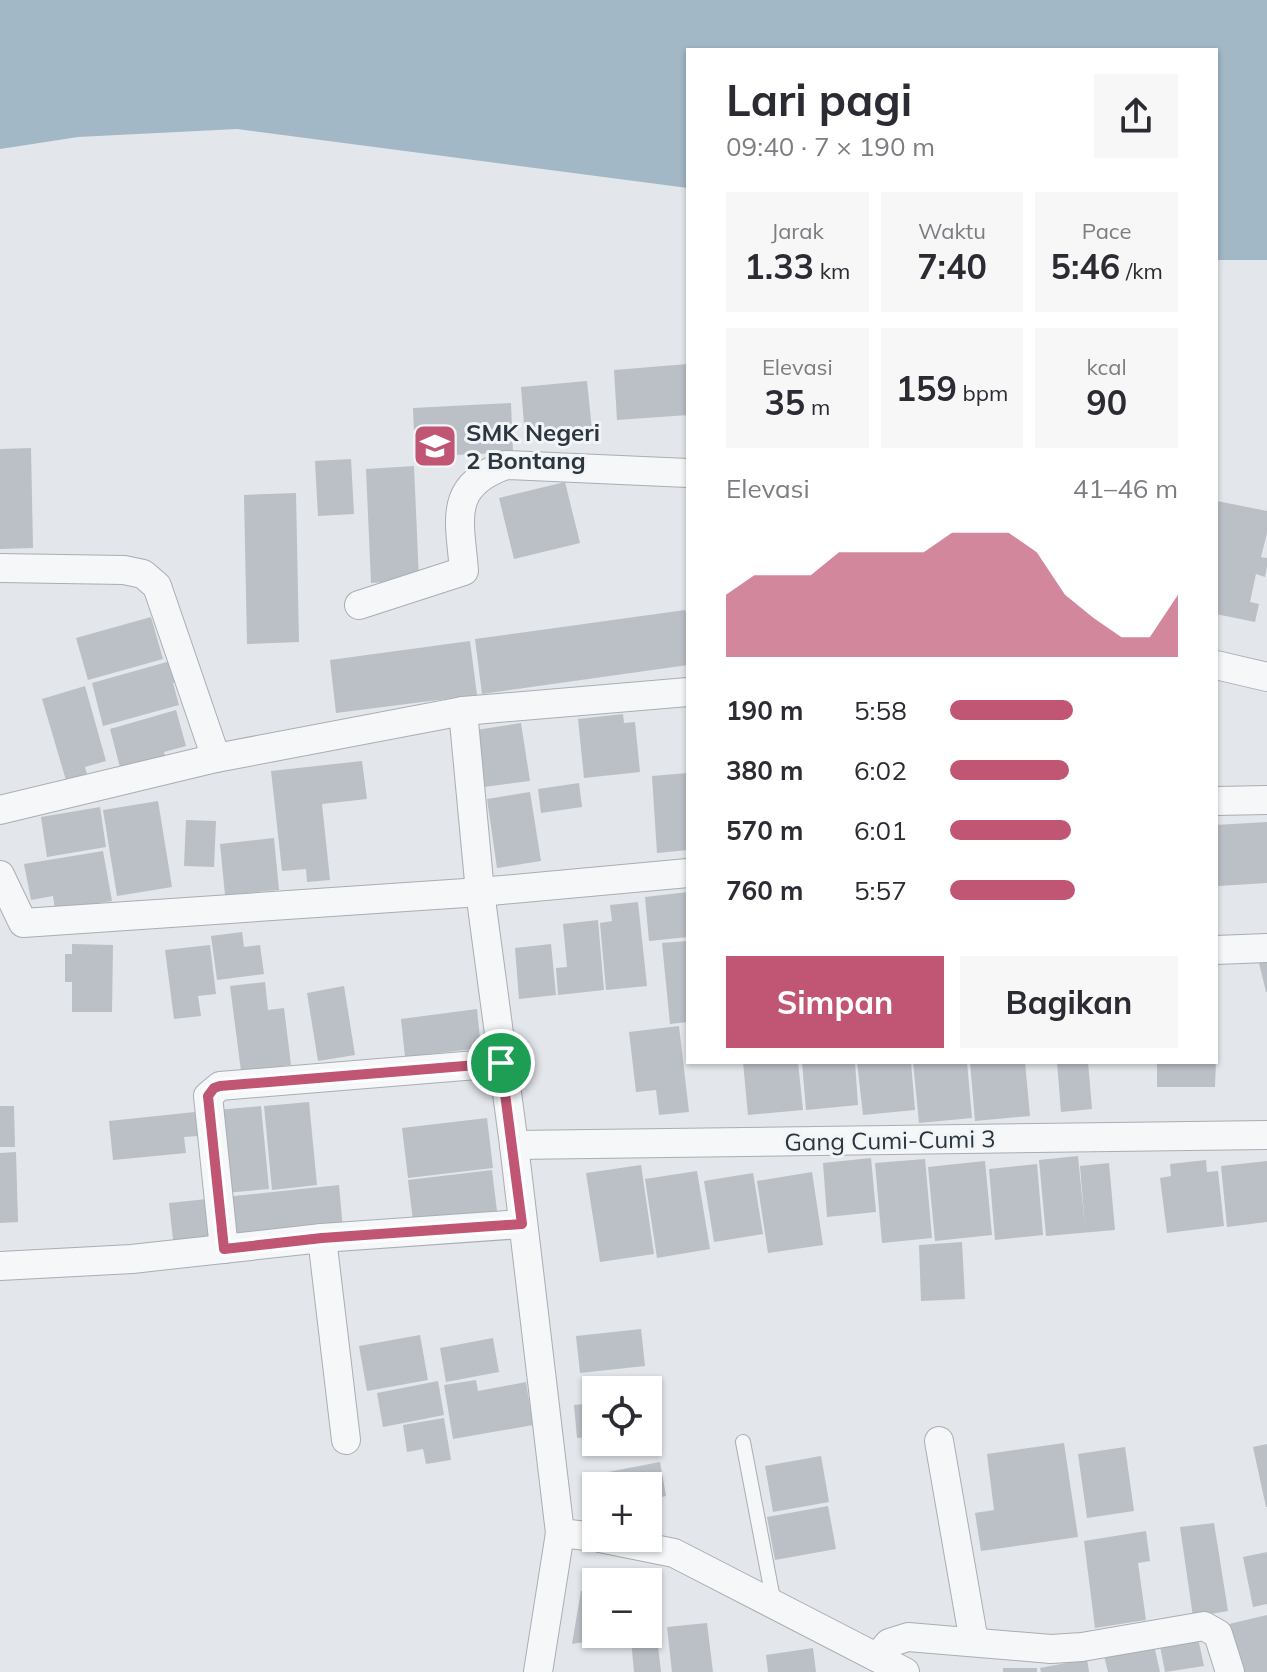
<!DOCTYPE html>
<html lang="id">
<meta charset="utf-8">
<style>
body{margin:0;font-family:Mulish,sans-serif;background:#f7f7f7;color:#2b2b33;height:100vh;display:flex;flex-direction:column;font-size:30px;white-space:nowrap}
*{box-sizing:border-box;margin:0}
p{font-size:26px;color:#7c7c81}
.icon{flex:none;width:44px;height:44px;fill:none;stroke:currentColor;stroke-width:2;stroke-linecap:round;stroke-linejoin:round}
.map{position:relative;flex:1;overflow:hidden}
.sheet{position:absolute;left:686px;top:48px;width:532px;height:1016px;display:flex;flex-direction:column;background:#fff;border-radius:0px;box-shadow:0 2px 6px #0004}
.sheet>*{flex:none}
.buttons{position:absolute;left:582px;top:1376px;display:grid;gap:16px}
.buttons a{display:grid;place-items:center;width:80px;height:80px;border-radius:0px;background:#fff;box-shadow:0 2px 6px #0004;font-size:40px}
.pin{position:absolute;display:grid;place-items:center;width:68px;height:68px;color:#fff;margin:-34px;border:4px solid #fff;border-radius:50%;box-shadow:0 2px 8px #0007}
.round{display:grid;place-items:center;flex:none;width:84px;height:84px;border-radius:0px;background:#f7f7f7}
.headline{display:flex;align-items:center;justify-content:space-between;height:136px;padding:0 40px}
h1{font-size:44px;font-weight:700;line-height:60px}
.figures{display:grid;grid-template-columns:repeat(3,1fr);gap:12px;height:136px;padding:8px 40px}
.figures div{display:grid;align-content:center;border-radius:0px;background:#f7f7f7;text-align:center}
.figures b{font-size:34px;font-weight:700}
.figures small{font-size:22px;font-weight:400}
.figures p{font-size:22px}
.chart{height:224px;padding:16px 40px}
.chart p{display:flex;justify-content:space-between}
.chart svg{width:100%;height:144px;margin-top:8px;fill:#c15574;opacity:.7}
.primary-button{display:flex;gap:16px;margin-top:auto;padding:16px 40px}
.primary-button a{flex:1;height:92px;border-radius:0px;background:#c15574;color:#fff;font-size:32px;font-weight:700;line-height:92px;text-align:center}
.primary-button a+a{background:#f7f7f7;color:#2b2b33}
ul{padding:0 40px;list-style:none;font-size:26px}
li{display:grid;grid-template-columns:128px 96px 1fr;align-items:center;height:60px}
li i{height:20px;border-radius:10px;background:#c15574}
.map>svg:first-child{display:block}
</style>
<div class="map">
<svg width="1267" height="1672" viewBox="0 0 1267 1672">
<rect width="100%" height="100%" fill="#e3e6ea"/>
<!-- water -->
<polygon fill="#a2b8c6" points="0,0 1267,0 1267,260 1216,260 1216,50 688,50 688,188 237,129 78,137 0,149"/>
<!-- building -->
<g fill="#bbc0c6">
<polygon points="688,364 688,415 617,420 614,370"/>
<polygon points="587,381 592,430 525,436 521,387"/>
<polygon points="511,403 513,452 415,457 413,408"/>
<polygon points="31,448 33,548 0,549 0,449"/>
<polygon points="351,459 354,514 318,516 315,461"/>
<polygon points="414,466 419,580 371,583 366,469"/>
<polygon points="565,482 580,543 514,559 499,498"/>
<polygon points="296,493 299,642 247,644 244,495"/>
<polygon points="1217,501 1267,511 1267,533 1261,557 1267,558 1267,567 1265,577 1256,574 1250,602 1259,604 1255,622 1216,614"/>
<polygon points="685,610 688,621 688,665 482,694 475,639"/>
<polygon points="151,617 163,659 88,680 76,638"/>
<polygon points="470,641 477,695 336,713 330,660"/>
<polygon points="174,660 180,681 173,683 179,705 103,726 92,683"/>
<polygon points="85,686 106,761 85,767 89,781 68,787 42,699"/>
<polygon points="176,710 186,746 164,752 166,759 121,771 110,729"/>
<polygon points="623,714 624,723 635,722 640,772 584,778 578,719"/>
<polygon points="521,723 530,781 484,787 476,730"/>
<polygon points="362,761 367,799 322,804 330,880 307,882 306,869 282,871 271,771"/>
<polygon points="688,773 688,850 657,853 652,776"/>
<polygon points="579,783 582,807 541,813 538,789"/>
<polygon points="530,792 541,861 497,868 487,799"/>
<polygon points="158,801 172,887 117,896 103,810"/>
<polygon points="100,807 106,847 47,857 41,817"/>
<polygon points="186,820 216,821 214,867 184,866"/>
<polygon points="1267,822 1267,883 1218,886 1216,825"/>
<polygon points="274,838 279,890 225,895 220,844"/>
<polygon points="103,851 112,901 55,910 53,896 31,900 24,864"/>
<polygon points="688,892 688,937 649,941 645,897"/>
<polygon points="638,902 647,986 606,990 600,923 612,921 610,905"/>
<polygon points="598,920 604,990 558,995 556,968 567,967 563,924"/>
<polygon points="242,932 244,947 260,945 264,974 217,980 211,936"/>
<polygon points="688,941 688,1022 670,1024 662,943"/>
<polygon points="72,944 113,945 112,1012 72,1012 72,982 65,982 65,954 72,954"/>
<polygon points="551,944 556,995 519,999 515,948"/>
<polygon points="210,945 216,994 198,996 201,1016 174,1019 165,950"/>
<polygon points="1267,961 1267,992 1266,992 1259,963"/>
<polygon points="265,982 268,1010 284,1008 291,1065 241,1071 230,986"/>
<polygon points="344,986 355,1055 318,1061 307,993"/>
<polygon points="477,1009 481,1048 405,1057 401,1019"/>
<polygon points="679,1026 689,1112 659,1115 656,1090 636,1092 629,1032"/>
<polygon points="743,1062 798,1062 803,1110 748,1115"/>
<polygon points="802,1062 855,1062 858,1105 806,1110"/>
<polygon points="857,1062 911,1062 915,1110 863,1115"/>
<polygon points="913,1062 967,1062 972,1118 919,1123"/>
<polygon points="970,1062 1025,1062 1030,1116 975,1121"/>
<polygon points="1057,1062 1088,1062 1092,1109 1061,1112"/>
<polygon points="1157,1062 1216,1062 1215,1087 1157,1087"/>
<polygon points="309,1102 317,1185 272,1190 264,1106"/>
<polygon points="0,1106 14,1106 15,1147 0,1147"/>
<polygon points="261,1106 269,1189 225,1193 217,1110"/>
<polygon points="195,1112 198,1136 184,1137 186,1153 113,1160 109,1121"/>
<polygon points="487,1118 493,1168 408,1178 402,1128"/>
<polygon points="16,1152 18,1222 0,1223 0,1153"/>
<polygon points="1078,1156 1085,1227 1080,1166 1109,1163 1115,1230 1046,1236 1039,1160"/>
<polygon points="871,1158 876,1212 827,1217 823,1163"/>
<polygon points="925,1159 932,1238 882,1243 875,1163"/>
<polygon points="1206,1160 1207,1172 1218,1171 1224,1226 1167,1233 1160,1178 1171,1176 1170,1164"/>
<polygon points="985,1161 992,1235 935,1241 928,1167"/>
<polygon points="1267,1161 1267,1222 1227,1227 1221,1166"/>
<polygon points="1037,1164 1043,1235 995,1240 989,1169"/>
<polygon points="641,1165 654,1254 600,1262 586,1173"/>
<polygon points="492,1170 497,1211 413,1221 408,1180"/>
<polygon points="697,1171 710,1249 657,1258 645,1179"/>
<polygon points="812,1172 823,1245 768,1253 757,1181"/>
<polygon points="753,1173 763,1234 714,1242 704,1181"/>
<polygon points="339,1185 343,1230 229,1242 225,1197"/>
<polygon points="207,1199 211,1245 174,1249 169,1203"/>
<polygon points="962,1242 965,1299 921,1301 919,1245"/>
<polygon points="641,1329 645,1366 580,1373 576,1336"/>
<polygon points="420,1335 428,1380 367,1391 359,1346"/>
<polygon points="493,1338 499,1372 446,1382 440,1348"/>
<polygon points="476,1380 478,1391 526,1382 533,1425 453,1439 444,1385"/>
<polygon points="438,1381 444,1415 383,1427 377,1393"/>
<polygon points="596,1403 596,1436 577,1438 574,1405"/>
<polygon points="444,1418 451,1460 426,1464 423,1449 407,1452 403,1425"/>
<polygon points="1064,1443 1078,1537 981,1551 975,1513 994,1510 987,1454"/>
<polygon points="1267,1444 1267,1507 1266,1507 1253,1447"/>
<polygon points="1125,1447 1134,1511 1087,1518 1078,1454"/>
<polygon points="821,1456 829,1502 773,1512 765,1466"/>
<polygon points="660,1462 666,1496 648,1500 648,1486 610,1486 608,1472"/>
<polygon points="828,1506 836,1549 775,1560 767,1517"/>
<polygon points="1214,1523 1228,1611 1193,1617 1180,1527"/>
<polygon points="1146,1531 1150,1561 1138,1563 1146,1620 1095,1628 1084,1541"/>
<polygon points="1267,1552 1267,1604 1253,1607 1243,1557"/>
<polygon points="596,1589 596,1634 622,1636 572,1644 581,1591"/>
<polygon points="1267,1615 1267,1672 1241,1672 1229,1624"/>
<polygon points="707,1623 713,1672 672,1672 667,1627"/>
<polygon points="657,1637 661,1672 634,1672 631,1640"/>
<polygon points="1198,1638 1204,1666 1165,1672 1160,1646"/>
<polygon points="1154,1645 1160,1672 1108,1672 1104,1656"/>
<polygon points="813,1648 816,1672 768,1672 766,1655"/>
<polygon points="1087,1659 1089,1672 1041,1672 1040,1668"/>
<rect x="1003" y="1668" width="34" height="4"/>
</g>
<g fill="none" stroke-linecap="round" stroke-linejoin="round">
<!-- lane casing -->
<g stroke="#a8aeb4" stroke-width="16">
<polyline id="lane" points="743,1442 774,1604"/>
</g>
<!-- street casing -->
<g stroke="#a8aeb4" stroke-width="30">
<g id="street">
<polyline points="0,568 124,570 143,574 157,586 216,758"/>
<path d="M359 605 464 571C460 520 447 486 506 465L688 473"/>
<polyline points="1216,665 1267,677"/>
<polyline points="463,711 480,892 514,1145 560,1533 596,1537"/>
<polyline points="1216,801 1267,800"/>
<polyline points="0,810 216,758 463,711 688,692"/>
<polyline points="0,875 23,923 480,892 688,873"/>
<polyline points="1216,950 1267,948"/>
<polyline points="514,1145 1267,1135"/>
<polyline points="322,1238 346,1440"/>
<polyline points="224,1249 208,1096 220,1086 501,1063"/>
<polyline points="0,1266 132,1259 322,1238 522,1224"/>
<polyline points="939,1441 974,1642"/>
<polyline points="600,1538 674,1553 905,1672"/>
<polyline points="877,1657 889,1643 908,1637 1051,1649 1082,1647 1204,1626 1218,1634 1230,1672"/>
<polyline points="538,1672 560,1533"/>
</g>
</g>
<!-- lane -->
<use href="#lane" stroke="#f5f7f8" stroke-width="14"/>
<!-- street -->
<use href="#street" stroke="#f5f7f8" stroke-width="28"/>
</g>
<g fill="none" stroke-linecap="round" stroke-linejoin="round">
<!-- route casing -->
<g stroke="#fff" stroke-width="16">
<polygon id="route" points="501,1063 522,1224 322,1238 224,1249 208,1096 214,1088 220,1086"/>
</g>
<!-- route -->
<use href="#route" stroke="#c15574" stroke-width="10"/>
</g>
<!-- icons -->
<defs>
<g id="school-square" transform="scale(2.3)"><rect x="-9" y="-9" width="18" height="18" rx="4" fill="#c15574" stroke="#f2f5f7"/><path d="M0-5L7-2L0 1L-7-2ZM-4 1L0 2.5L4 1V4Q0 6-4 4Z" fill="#fff"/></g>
</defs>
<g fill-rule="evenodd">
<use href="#school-square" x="435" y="446"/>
</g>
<g text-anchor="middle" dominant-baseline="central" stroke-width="6" stroke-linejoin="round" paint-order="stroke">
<!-- poi labels -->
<g font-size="24" font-weight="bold" fill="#2c3640" stroke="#f2f5f7" text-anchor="start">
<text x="466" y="432">SMK Negeri<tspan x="466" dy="28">2 Bontang</tspan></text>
</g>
<!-- street labels -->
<g font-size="24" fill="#2c3640" stroke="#f2f5f7">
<text transform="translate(890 1140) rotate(-1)">Gang Cumi-Cumi 3</text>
</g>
</g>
</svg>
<div class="buttons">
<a><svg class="icon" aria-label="locate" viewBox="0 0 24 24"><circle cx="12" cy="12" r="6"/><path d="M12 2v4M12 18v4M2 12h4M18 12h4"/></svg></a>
<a>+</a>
<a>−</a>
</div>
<div class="pin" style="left:501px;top:1063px;background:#1e9e55"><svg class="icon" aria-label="arrive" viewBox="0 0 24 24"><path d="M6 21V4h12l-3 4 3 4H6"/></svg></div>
<section class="sheet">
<div class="headline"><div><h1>Lari pagi</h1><p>09:40 · 7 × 190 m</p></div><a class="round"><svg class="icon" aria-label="share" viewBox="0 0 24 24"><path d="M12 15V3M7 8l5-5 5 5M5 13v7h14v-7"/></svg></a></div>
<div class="figures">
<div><p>Jarak</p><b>1.33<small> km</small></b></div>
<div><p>Waktu</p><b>7:40</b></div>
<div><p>Pace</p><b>5:46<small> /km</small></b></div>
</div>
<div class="figures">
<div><p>Elevasi</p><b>35<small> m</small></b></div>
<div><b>159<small> bpm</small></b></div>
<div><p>kcal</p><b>90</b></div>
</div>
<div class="chart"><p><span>Elevasi</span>41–46 m</p>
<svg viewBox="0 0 160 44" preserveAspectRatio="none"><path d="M0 44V25L10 19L20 19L30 19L40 12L50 12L60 12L70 12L80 6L90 6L100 6L110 12L120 25L130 32L140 38L150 38L160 25V44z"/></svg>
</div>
<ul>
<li><b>190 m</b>5:58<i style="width:54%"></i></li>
<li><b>380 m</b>6:02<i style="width:52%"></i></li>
<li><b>570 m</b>6:01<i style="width:53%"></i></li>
<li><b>760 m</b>5:57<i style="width:55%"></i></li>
</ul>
<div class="primary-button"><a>Simpan</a><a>Bagikan</a></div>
</section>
</div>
